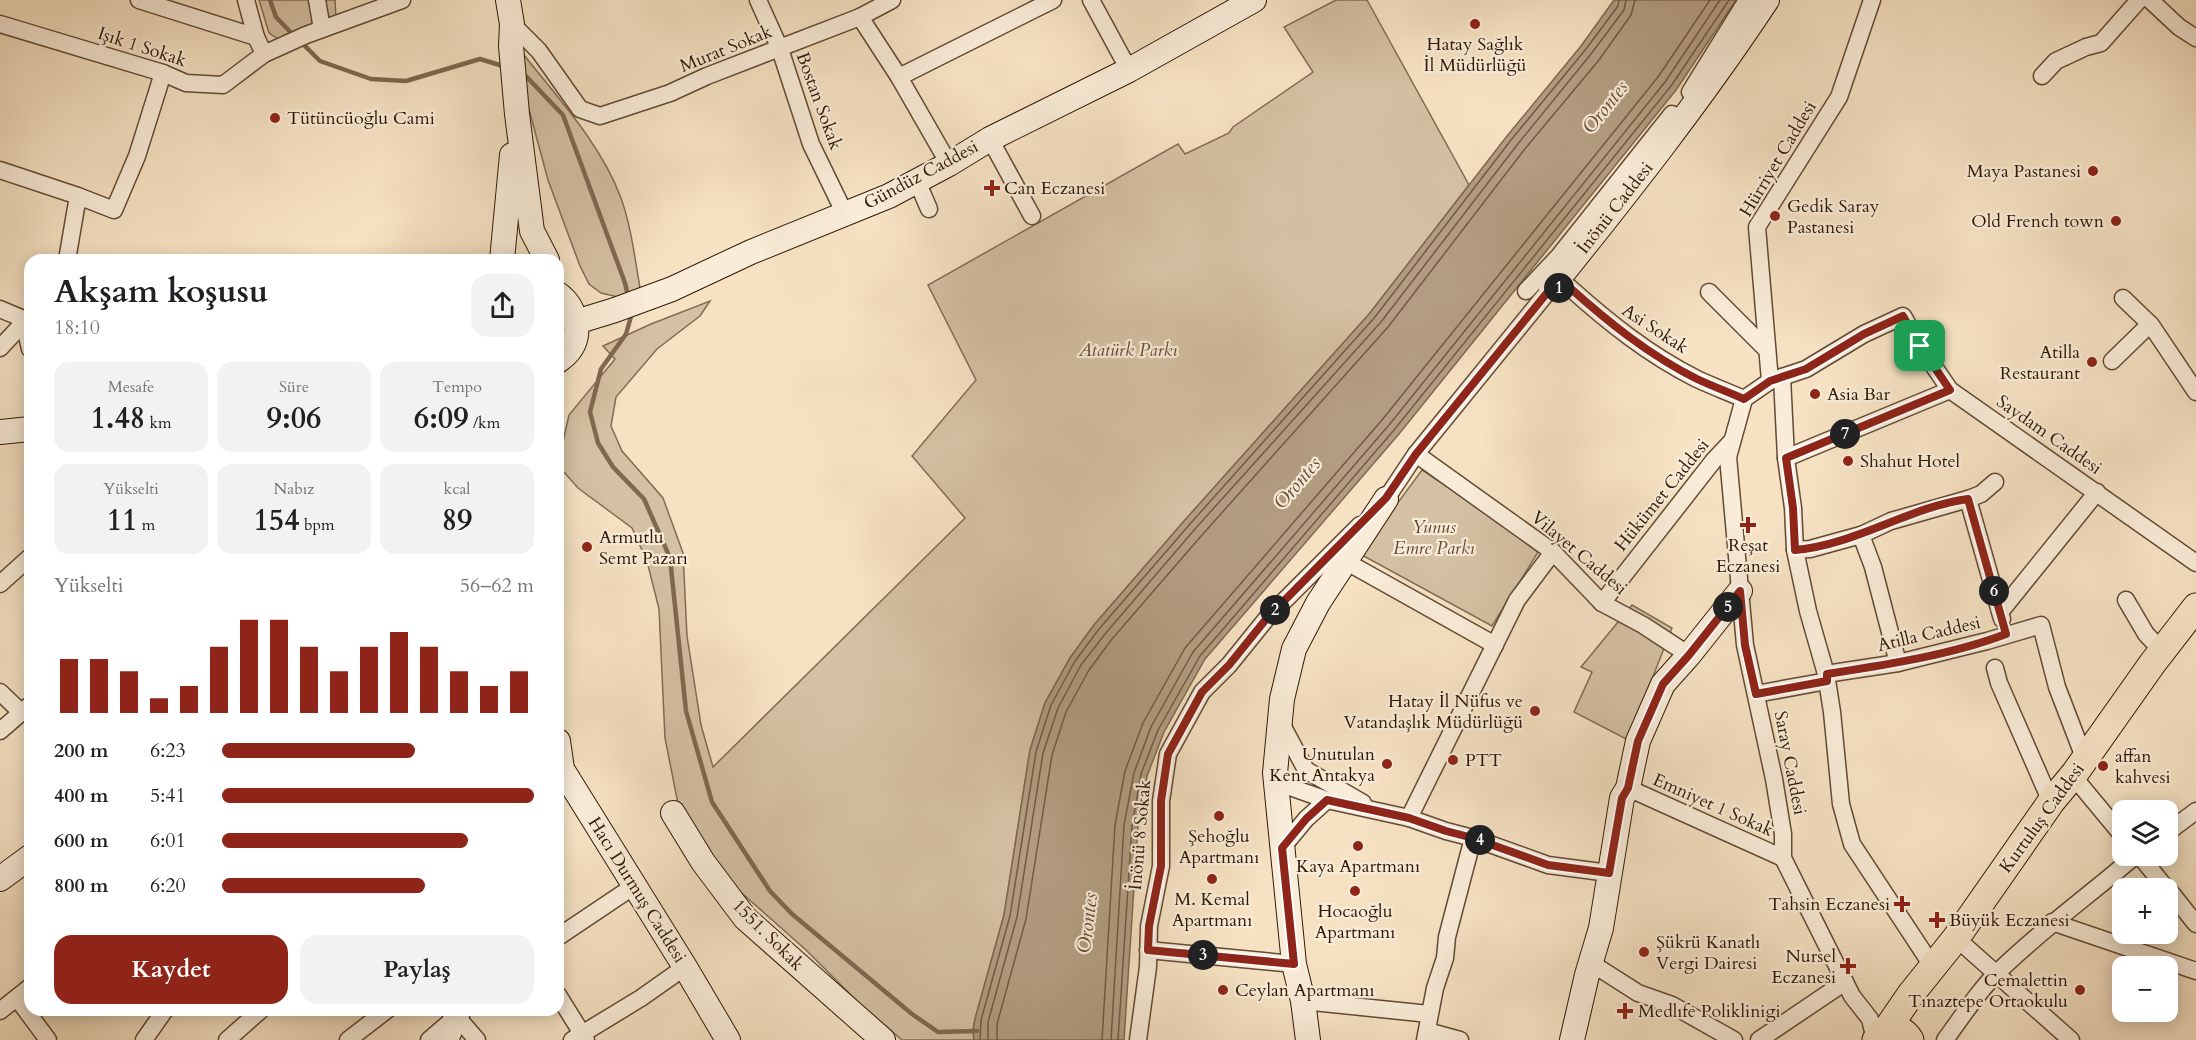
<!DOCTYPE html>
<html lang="tr">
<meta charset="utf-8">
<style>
body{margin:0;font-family:Cardo,serif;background:#f2f2f2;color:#202124;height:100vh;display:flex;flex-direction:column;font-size:22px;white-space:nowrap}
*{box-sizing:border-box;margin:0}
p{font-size:20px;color:#757577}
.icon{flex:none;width:33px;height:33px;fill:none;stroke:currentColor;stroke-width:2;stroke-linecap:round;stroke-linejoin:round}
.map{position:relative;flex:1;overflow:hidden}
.panel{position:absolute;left:24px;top:254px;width:540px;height:762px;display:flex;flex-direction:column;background:#fff;border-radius:18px;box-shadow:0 3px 15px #0003}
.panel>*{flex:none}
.fabs{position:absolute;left:2112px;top:800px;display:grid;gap:12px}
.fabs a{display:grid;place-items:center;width:66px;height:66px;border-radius:12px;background:#fff;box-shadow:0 3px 15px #0003;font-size:30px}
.pin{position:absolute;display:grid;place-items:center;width:51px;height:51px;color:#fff;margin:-26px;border-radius:12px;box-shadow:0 3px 9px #0006}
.km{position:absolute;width:30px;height:30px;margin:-15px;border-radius:50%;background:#222;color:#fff;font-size:16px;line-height:30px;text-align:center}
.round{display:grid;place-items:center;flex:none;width:63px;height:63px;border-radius:18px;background:#f2f2f2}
.head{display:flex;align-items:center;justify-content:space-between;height:102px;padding:0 30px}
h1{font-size:33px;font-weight:700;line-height:45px}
.figures{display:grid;grid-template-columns:repeat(3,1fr);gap:9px;height:102px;padding:6px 30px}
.figures div{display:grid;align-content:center;border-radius:15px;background:#f2f2f2;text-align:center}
.figures b{font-size:30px;font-weight:700}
.figures small{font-size:16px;font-weight:400}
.figures p{font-size:16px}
.chart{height:168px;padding:12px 30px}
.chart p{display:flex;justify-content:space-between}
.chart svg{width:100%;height:108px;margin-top:6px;stroke:#8f2418;stroke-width:6}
.action{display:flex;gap:12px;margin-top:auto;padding:12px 30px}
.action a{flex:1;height:69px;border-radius:18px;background:#8f2418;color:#fff;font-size:24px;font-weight:700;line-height:69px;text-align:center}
.action a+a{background:#f2f2f2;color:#202124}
ul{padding:0 30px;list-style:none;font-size:20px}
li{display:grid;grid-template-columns:96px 72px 1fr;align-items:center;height:45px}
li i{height:15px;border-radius:8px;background:#8f2418}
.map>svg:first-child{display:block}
</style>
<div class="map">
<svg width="2196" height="1040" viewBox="0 0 2196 1040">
<rect width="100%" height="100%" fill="#f6e2c3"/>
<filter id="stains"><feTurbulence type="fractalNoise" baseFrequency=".00333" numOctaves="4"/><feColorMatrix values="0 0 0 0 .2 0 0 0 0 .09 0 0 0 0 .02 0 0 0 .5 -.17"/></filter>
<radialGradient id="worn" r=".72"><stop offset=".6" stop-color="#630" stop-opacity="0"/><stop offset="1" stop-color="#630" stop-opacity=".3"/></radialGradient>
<!-- green -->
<g fill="#d4c0a3" stroke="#826c54" stroke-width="1.5">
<polygon points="259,0 335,0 336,19 281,41 269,33"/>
<polygon points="1336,0 1367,0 1469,185 1370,313 1185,520 1094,625 1070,658 1045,703 1030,750 1004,915 975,1019 973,1030 974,1040 902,1040 860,1004 806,950 727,880 678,804 665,738 659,609 647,561 632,528 578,488 563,471 561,450 569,415 615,359 603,346 651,324 710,301 700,316 657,349 616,397 611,426 622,451 663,498 683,553 687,636 701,725 713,767 965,518 912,456 976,380 928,285 1178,144 1185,154 1229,133 1233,127 1313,72 1284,27"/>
<path d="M520 50C556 96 600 142 621 198 631 226 635 259 640 288L618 297 601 293 589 284 580 266 548 180 527 102Z"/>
<polygon points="1422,470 1540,549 1492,626 1360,554"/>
<polygon points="1632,605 1672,628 1628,740 1574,712 1592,672 1581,667"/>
</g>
<!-- water -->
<polygon fill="#b39d82" stroke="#7f6850" stroke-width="1.5" points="1614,0 1736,0 1676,90 1399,434 1205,659 1164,732 1147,776 1138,826 1124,1040 974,1040 973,1030 975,1019 1004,915 1030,750 1045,703 1070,658 1094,625 1185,520 1370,313 1507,136 1581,46"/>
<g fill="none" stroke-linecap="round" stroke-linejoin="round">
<!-- shore -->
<g stroke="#725a44" stroke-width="1.5">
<polyline points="980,1040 981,1020 1010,916 1036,752 1051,705 1075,661 1099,629 1190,524 1375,317 1511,140 1586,49 1618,6 1619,0"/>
<polyline points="988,1040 988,1022 1017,917 1043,753 1058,708 1081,665 1105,634 1195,529 1381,322 1517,145 1591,54 1624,10 1626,0"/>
<polyline points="997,1040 997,1024 1026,919 1052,755 1066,712 1089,670 1112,639 1202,535 1388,327 1524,150 1599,60 1631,15 1635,0"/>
<polyline points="1102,1040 1115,825 1125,771 1143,723 1185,648 1382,420 1658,77 1710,0"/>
<polyline points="1111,1040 1124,825 1134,773 1151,727 1193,652 1389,425 1665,82 1720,0"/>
<polyline points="1118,1040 1132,826 1141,774 1158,730 1200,656 1394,430 1671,86 1729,0"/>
</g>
<!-- stream -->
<g stroke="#7f6850" stroke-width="4.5">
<polyline points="270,0 276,17 295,37"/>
<polyline points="301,42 320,61 371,79 406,81 480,59 506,67"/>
<polyline points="522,72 563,115 625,283 628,296"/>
<polyline points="632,313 626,334 601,369 590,412 598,443 613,467 644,499 670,558 686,711 712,802 770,891 792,914 912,1014 938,1032 977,1031"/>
</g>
<!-- street casing -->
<g stroke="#624a34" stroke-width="19">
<g id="street">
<polyline points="139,0 256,37 264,54"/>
<polyline points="246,0 256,37"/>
<polyline points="317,0 322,29"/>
<polyline points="758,0 780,49 811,144 845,214"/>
<polyline points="1091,0 1129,70"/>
<polyline points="2150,0 2179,27 2196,38"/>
<polyline points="860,17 899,77 949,164"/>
<polyline points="0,24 163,73 186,83 223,85 264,54 306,35 402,0"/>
<polyline points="512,24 539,51 580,109 600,116 670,93 707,76 860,17 892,0"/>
<polyline points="2042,76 2056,61 2086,47 2101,43 2139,0"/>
<polyline points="899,77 1053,0"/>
<polyline points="1690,92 1747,0"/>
<polyline points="990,139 1032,216"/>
<polyline points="0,170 78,196"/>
<polyline points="917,181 929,209"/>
<polyline points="67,260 78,196 114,210 137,156 163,73"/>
<polyline points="1526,291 1559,256 1672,114"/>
<polyline points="1709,292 1767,350"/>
<polyline points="2123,298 2151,325 2196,392"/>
<polyline points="0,309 26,320 25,327 30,349"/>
<polyline points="0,348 29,317"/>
<polyline points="2112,361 2149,325"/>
<polyline points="1782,377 1786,458 1793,508 1795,550 1808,611 1826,674 1832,712 1841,804 1852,844 1933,967"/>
<polyline points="1770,381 1757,227 1839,97 1872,0"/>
<polyline points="1416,454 1553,552 1602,603 1643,625 1689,655"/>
<polyline points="1786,458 1950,390"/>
<polyline points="1968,499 2002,619"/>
<path d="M1378 507 1386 499 1416 454 1551 288 1569 287C1608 322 1649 355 1697 379 1712 386 1728 392 1744 399"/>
<polyline points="1861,535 1873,567 1898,663"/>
<polyline points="1795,550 1810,549 1861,535 1891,521 1968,499 1981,494 1995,482"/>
<polyline points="1345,561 1495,645"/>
<polyline points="0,584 30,557"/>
<polyline points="2126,600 2146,634 2162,651"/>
<polyline points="1602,603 1714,460 1731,442"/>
<polyline points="2001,611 2097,492"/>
<polyline points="1995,668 1999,683 2051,802"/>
<polyline points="1826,674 1898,663 1987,641 2041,625 2057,687 2085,760"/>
<polyline points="0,692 22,713"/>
<polyline points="1756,694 1827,681"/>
<polyline points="1281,723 1306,770 1363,803"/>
<polyline points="0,731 30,705"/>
<polyline points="1275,773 1290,787 1327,800 1409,818 1446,831 1473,838 1548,865 1609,873"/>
<polyline points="2073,776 2122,835"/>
<polyline points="1628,788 1783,858"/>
<polyline points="1409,818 1517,600 1553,552"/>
<polyline points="2168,832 2196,811"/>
<polyline points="1282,848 1306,819 1327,800"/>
<polyline points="2139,855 2166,888"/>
<polyline points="2168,889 2196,924"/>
<polyline points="2052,922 2196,971"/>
<polyline points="558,937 634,886"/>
<polyline points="1956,938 2071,1040"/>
<polyline points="1148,950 1294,964"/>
<polyline points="1591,963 1638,993 1672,1005 1734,1040"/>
<polyline points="558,995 586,1040"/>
<polyline points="17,998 48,1040"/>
<polyline points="1303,1001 1429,1014"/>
<polyline points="0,1011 30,987"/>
<polyline points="452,1011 477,1040"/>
<polyline points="1427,1031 1460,1040"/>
<polyline points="144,1040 165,1010"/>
<polyline points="227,1040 261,1010"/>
<polyline points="348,1040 387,1010"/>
<polyline points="429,1040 451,1021"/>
<polyline points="572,1040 641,998 685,967"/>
<polyline points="1138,1040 1148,967 1149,926 1161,866 1161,801 1168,754 1202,692 1229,665 1267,618 1360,525"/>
<polyline points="1425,1040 1435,988 1445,958 1447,937 1473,838"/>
<polyline points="1759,1040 1845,982"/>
<polyline points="1875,1040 1870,1019 1852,996 1783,858 1783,834 1774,779 1745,645 1728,457 1744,399 1770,381 1806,369 1864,334 1903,316 1920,346 1950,390 2196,563"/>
<path d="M1945 1040C1962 1017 1978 991 1999 971 2042 929 2091 894 2136 855"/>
</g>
</g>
<!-- secondary casing -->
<g stroke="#301805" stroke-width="26">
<g id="secondary">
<polyline points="508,0 512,24 511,46 517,114 532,231 547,260"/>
<polyline points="502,260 512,155"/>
<path d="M1551 288C1626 195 1701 100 1767 0"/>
<path d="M558 294C575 306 583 334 569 351 566 355 562 358 558 361"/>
<polyline points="576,322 615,310 672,289 751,252 889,196 949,164 990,139 1129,70 1254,0"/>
<polyline points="0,432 30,429"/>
<polyline points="558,741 562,769 685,967 728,1040"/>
<polyline points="673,813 703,862 745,918 883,1040"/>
<polyline points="0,879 30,857"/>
<polyline points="446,1040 459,1010"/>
<polyline points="1308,1040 1303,1001 1294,964 1275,773 1282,699 1294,649 1318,603 1386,499"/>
<polyline points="1572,1040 1587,975 1601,928 1622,798 1628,788 1638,741 1663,684 1689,655 1740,591"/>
</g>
</g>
<!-- primary casing -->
<g stroke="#301805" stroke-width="29">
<g id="primary">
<polyline points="1887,1029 1911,994 1956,938 2051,802 2075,773 2152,664 2196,607"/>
<path d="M1876 1040C1884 1024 1901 1025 1910 1040"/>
</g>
</g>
<!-- street -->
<use href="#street" stroke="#f9ecd8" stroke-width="16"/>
<!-- secondary -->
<use href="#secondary" stroke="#f9ecd8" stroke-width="24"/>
<!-- primary -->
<use href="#primary" stroke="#f6e2c3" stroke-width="27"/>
</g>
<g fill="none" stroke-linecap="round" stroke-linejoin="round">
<!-- route casing -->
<g stroke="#fff" stroke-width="12">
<path id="route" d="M1569 287C1608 322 1649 355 1697 379 1712 386 1728 392 1744 399L1770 381 1806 369 1864 334 1903 316 1920 346 1950 390 1786 458 1793 508 1795 550C1855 545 1909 507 1968 499L2006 634C1951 655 1885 665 1827 674V681L1756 694 1745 645 1740 591 1689 655 1663 684 1638 741 1628 788 1622 798 1609 873 1548 865 1473 838 1446 831 1409 818 1327 800 1306 819 1282 848 1294 964 1148 950 1149 926 1161 866V801L1168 754 1202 692 1229 665 1267 618 1386 498 1416 454 1551 288Z"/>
</g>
<!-- route -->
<use href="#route" stroke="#8f2418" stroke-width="8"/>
</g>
<!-- markers -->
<g fill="#8f2418" stroke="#f9ecd8" stroke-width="2">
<circle cx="1475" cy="24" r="6"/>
<circle cx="275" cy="118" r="6"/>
<circle cx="2093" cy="171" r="6"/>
<path d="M989 179h6v6h6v6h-6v6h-6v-6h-6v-6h6z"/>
<circle cx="1775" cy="216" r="6"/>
<circle cx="2116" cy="221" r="6"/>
<circle cx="2092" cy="362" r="6"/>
<circle cx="1815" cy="394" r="6"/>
<circle cx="1848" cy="461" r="6"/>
<path d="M1745 516h6v6h6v6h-6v6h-6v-6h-6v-6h6z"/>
<circle cx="587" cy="547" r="6"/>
<circle cx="1535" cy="711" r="6"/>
<circle cx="1453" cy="760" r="6"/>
<circle cx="1387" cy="764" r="6"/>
<circle cx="2103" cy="766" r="6"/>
<circle cx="1219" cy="816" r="6"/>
<circle cx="1358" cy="846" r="6"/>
<circle cx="1212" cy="879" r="6"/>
<circle cx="1355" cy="891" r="6"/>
<path d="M1899 895h6v6h6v6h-6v6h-6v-6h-6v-6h6z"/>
<path d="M1934 911h6v6h6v6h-6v6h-6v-6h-6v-6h6z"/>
<circle cx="1644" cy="952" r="6"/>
<path d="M1845 957h6v6h6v6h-6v6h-6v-6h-6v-6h6z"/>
<circle cx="1223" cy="990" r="6"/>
<circle cx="2080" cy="990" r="6"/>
<path d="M1622 1002h6v6h6v6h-6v6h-6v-6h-6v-6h6z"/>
</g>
<g text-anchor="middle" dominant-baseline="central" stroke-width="4.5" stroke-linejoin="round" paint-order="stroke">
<!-- poi labels -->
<g font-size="18" fill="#301805" stroke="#f9ecd8" text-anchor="start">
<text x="1475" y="44" text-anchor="middle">Hatay Sağlık<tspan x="1475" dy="21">İl Müdürlüğü</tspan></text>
<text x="287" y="118">Tütüncüoğlu Cami</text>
<text x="2081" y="171" text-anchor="end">Maya Pastanesi</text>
<text x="1004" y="188">Can Eczanesi</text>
<text x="1787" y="206">Gedik Saray<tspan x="1787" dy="21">Pastanesi</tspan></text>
<text x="2104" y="221" text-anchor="end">Old French town</text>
<text x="2080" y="352" text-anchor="end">Atilla<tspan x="2080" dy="21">Restaurant</tspan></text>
<text x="1827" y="394">Asia Bar</text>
<text x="1860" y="461">Shahut Hotel</text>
<text x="599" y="537">Armutlu<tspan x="599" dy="21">Semt Pazarı</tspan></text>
<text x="1748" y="545" text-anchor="middle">Reşat<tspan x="1748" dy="21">Eczanesi</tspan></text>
<text x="1523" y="701" text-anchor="end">Hatay İl Nüfus ve<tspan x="1523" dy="21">Vatandaşlık Müdürlüğü</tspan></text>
<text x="1375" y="754" text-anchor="end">Unutulan<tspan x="1375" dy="21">Kent Antakya</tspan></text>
<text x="2115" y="756">affan<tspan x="2115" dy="21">kahvesi</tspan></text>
<text x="1465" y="760">PTT</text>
<text x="1219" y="836" text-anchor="middle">Şehoğlu<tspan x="1219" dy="21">Apartmanı</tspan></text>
<text x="1358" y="866" text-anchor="middle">Kaya Apartmanı</text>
<text x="1212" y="899" text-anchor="middle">M. Kemal<tspan x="1212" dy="21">Apartmanı</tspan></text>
<text x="1890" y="904" text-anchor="end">Tahsin Eczanesi</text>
<text x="1355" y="911" text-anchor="middle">Hocaoğlu<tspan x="1355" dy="21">Apartmanı</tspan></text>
<text x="1949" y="920">Büyük Eczanesi</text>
<text x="1656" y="942">Şükrü Kanatlı<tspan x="1656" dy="21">Vergi Dairesi</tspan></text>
<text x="1836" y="956" text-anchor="end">Nursel<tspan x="1836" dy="21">Eczanesi</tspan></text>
<text x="2068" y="980" text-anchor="end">Cemalettin<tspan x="2068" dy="21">Tınaztepe Ortaokulu</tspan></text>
<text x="1235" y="990">Ceylan Apartmanı</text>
<text x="1638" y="1011">Medlıfe Poliklinigi</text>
</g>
<!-- street labels -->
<g font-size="18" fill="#301805" stroke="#f9ecd8">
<text transform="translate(142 47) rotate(18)">Işık 1 Sokak</text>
<text transform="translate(726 49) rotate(-22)">Murat Sokak</text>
<text transform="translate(819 101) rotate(70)">Bostan Sokak</text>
<text transform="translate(1778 159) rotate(-59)">Hürriyet Caddesi</text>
<text transform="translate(921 175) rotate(-28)">Gündüz Caddesi</text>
<text transform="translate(1615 208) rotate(-52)">İnönü Caddesi</text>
<text transform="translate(1655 329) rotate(33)">Asi Sokak</text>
<text transform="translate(2049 435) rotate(35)">Saydam Caddesi</text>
<text transform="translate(1662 495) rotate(-51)">Hükümet Caddesi</text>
<text transform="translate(1579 553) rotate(40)">Vilayet Caddesi</text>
<text transform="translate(1929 634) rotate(-13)">Atilla Caddesi</text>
<text transform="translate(1790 763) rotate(79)">Saray Caddesi</text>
<text transform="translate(1713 805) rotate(24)">Emniyet 1 Sokak</text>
<text transform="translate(2042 818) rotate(-54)">Kurtuluş Caddesi</text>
<text transform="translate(1140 835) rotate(-85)">İnönü 8 Sokak</text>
<text transform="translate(637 890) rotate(58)">Hacı Durmuş Caddesi</text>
<text transform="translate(768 935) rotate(45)">1551. Sokak</text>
</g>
<!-- park labels -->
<g font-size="18" font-style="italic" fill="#614a34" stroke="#f9ecd8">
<text x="1128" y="350">Atatürk Parkı</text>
<text x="1434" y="527">Yunus<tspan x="1434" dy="21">Emre Parkı</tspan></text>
</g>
<!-- water labels -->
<g font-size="20" font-style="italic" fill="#644d37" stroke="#f9ecd8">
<text transform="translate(1605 107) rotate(-52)">Orontes</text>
<text transform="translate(1297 483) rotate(-50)">Orontes</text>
<text transform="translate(1087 923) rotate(-83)">Orontes</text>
</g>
</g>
<rect width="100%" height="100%" filter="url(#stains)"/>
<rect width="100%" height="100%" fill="url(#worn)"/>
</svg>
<div class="fabs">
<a><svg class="icon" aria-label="layers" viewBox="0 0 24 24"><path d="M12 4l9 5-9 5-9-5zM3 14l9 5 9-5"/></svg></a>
<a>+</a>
<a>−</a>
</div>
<div class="pin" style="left:1920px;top:346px;background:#1e9e55"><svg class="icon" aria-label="arrive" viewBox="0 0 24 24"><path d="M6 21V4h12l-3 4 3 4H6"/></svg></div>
<b class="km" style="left:1559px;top:288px">1</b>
<b class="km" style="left:1275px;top:610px">2</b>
<b class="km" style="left:1203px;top:955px">3</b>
<b class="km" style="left:1480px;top:840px">4</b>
<b class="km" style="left:1728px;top:607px">5</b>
<b class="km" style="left:1994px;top:591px">6</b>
<b class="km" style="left:1845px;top:434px">7</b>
<section class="panel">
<div class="head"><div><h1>Akşam koşusu</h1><p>18:10</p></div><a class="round"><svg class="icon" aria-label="share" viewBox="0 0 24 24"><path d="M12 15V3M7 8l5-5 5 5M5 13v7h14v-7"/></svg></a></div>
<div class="figures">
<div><p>Mesafe</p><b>1.48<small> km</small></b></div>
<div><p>Süre</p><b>9:06</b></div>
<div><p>Tempo</p><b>6:09<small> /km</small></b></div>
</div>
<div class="figures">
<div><p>Yükselti</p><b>11<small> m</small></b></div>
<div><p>Nabız</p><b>154<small> bpm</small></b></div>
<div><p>kcal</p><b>89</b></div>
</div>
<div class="chart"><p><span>Yükselti</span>56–62 m</p>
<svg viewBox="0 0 160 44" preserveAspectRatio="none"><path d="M5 44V22M15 44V22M25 44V27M35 44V38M45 44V33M55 44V17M65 44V6M75 44V6M85 44V17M95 44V27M105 44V17M115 44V11M125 44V17M135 44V27M145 44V33M155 44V27"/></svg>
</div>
<ul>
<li><b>200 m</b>6:23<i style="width:62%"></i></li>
<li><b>400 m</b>5:41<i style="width:100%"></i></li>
<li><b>600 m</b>6:01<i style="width:79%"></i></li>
<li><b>800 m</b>6:20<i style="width:65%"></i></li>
</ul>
<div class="action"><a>Kaydet</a><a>Paylaş</a></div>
</section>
</div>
